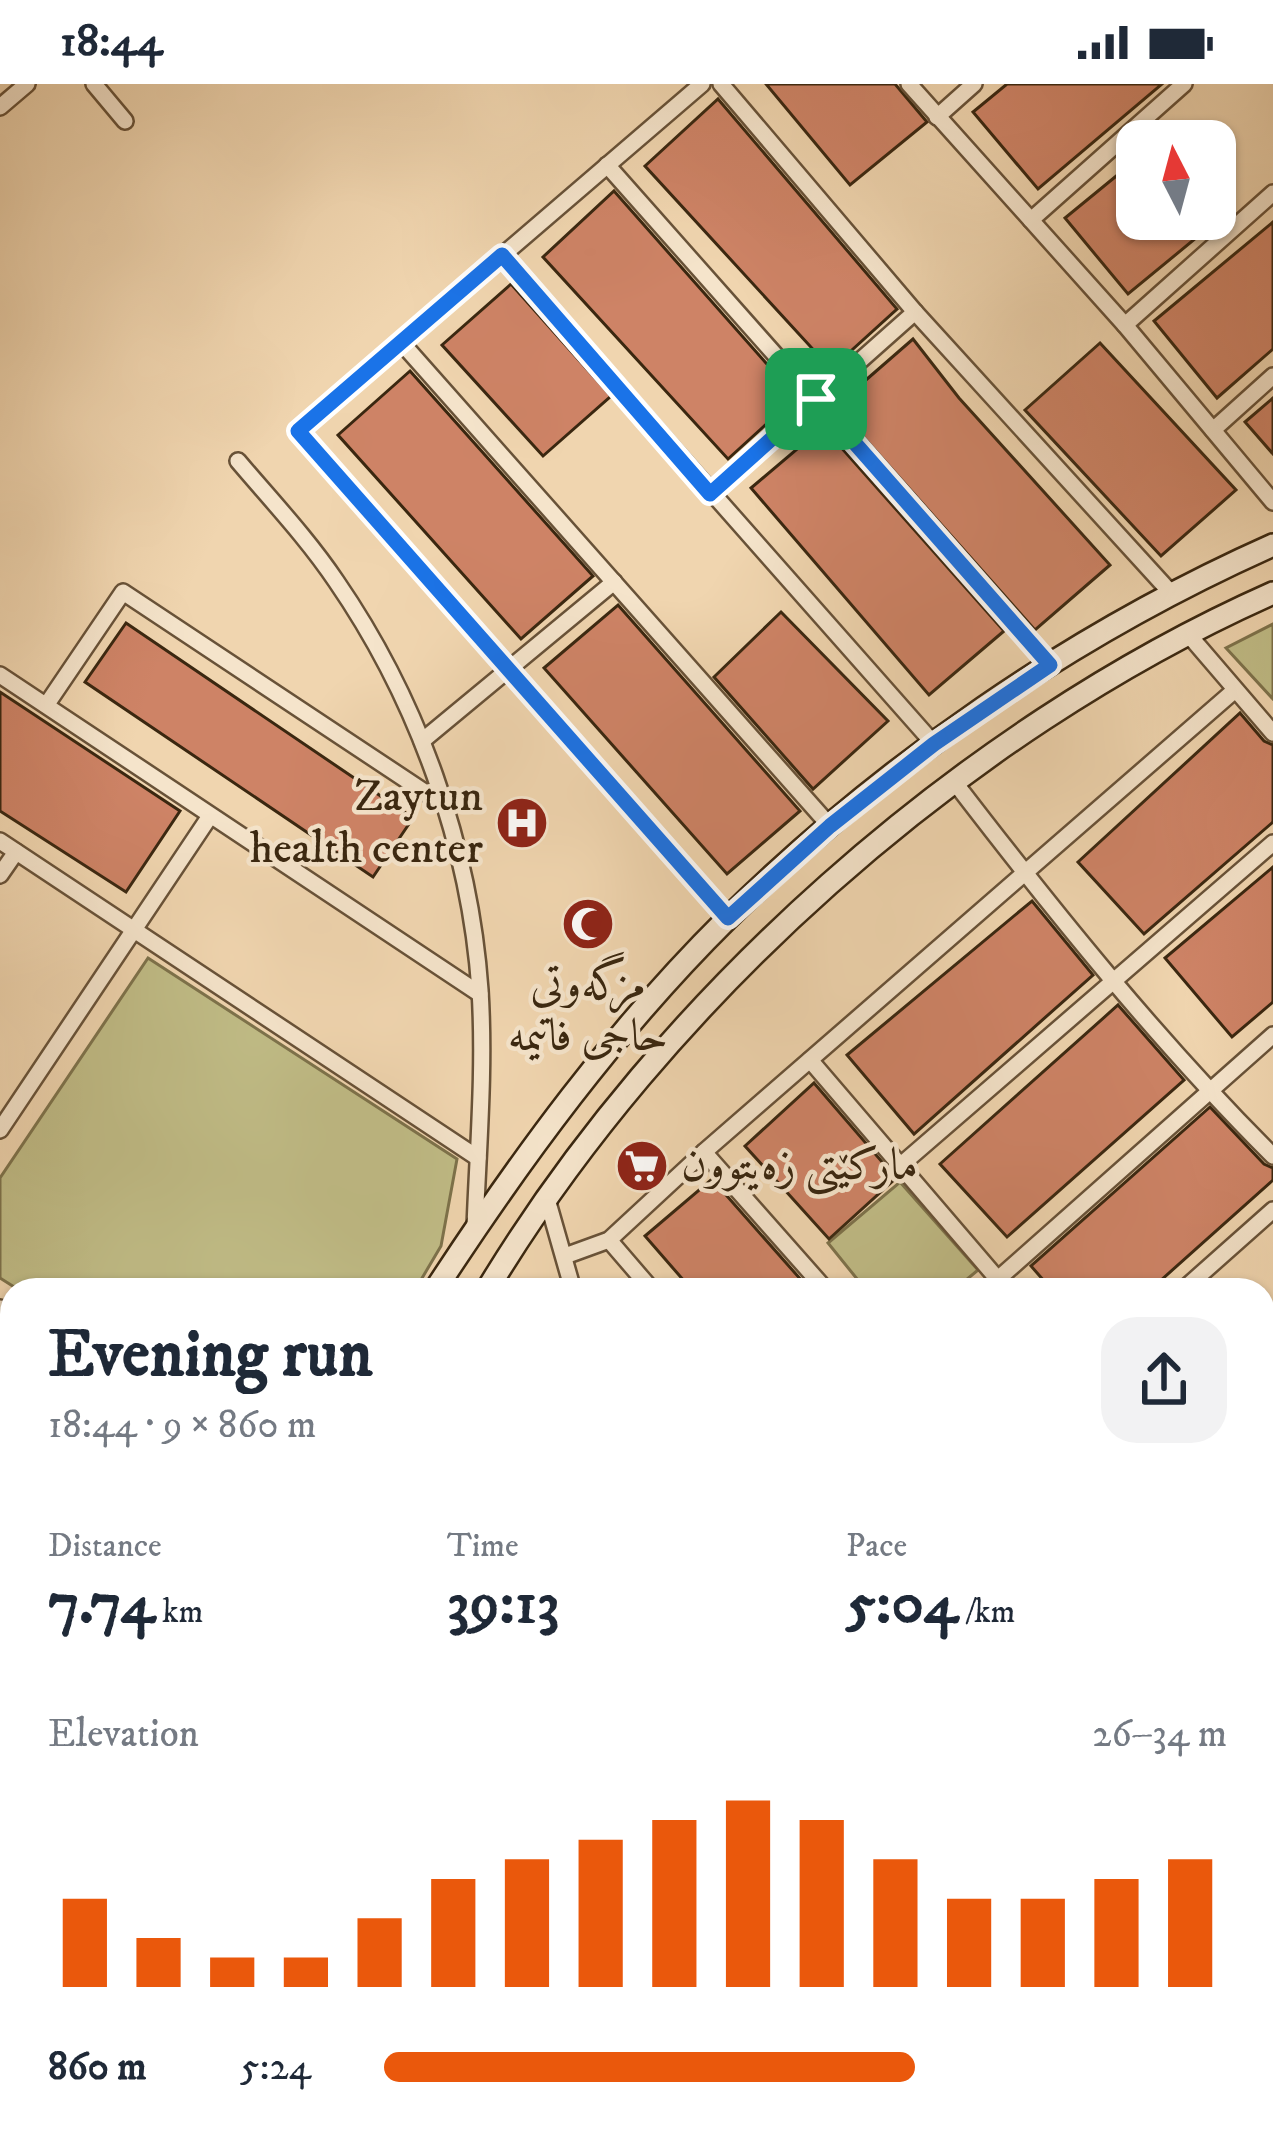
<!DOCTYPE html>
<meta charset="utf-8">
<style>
body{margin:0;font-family:"IM FELL DW Pica",Amiri,serif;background:#f2f2f3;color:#1f2937;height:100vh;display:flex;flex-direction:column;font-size:45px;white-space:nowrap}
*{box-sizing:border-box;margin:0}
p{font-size:39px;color:#747a83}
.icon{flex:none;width:66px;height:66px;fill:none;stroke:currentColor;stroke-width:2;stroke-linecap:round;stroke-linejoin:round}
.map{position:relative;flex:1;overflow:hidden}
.details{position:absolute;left:0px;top:1194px;width:1275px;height:858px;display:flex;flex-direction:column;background:#fff;border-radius:36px 36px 0 0;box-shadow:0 3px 9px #0004}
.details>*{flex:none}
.needle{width:78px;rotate:354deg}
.tools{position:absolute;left:1116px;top:36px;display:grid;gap:24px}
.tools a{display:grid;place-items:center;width:120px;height:120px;border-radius:24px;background:#fff;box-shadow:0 3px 9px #0004;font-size:60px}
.pin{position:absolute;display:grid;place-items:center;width:102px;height:102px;color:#fff;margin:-51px;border-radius:24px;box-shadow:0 6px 18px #0006}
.round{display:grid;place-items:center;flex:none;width:126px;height:126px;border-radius:36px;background:#f2f2f3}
.headline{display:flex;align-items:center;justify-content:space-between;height:204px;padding:0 48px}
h1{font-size:66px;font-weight:700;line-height:90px}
.figures{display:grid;grid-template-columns:repeat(3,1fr);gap:18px;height:204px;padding:12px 48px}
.figures div{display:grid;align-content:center}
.figures b{font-size:60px;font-weight:700}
.figures small{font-size:33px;font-weight:400}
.figures p{font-size:33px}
.chart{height:336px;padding:24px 48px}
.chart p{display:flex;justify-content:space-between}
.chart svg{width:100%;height:216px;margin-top:12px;stroke:#ea580c;stroke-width:6}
ul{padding:0 48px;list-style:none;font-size:39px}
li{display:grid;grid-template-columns:192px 144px 1fr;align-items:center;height:90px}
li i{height:30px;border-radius:15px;background:#ea580c}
.status{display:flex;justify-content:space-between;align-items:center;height:84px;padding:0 60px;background:#fff;direction:ltr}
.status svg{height:33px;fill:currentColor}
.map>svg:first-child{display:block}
</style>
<div class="status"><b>18:44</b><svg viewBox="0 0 49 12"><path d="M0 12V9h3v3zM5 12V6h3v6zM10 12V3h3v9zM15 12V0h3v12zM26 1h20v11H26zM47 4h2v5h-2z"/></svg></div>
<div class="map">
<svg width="1273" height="2052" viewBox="0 0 1273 2052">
<rect width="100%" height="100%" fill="#f0d5af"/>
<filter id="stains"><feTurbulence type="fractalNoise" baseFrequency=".00167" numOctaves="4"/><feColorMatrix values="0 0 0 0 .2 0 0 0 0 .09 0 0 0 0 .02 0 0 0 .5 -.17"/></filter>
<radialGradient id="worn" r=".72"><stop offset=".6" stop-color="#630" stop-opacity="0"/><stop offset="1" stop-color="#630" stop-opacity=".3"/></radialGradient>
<!-- green -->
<g fill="#c0bc86" stroke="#7d724b" stroke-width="3">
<polygon points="1273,540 1273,615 1226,564"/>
<polygon points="148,874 457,1075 441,1162 415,1206 19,1206 0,1194 0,1094"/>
<polygon points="900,1098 978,1186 954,1206 866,1206 828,1159"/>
<polygon points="0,1583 12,1591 12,1737 0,1754"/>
</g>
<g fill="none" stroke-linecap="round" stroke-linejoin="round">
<!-- river -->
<polyline stroke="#9eb6b6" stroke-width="30" points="0,1920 12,1918"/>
</g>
<!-- building -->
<g fill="#ce8366" stroke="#3a2710" stroke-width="3">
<polygon points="766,0 895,0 927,38 850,101"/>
<polygon points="1007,0 1162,0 1038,105 973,28"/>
<polygon points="718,15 897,225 831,285 645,82"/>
<polygon points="1137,75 1137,135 1219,135 1128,210 1065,134"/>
<polygon points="614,107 796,313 728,375 543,173"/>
<polygon points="1273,138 1273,265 1217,314 1154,237"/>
<polygon points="511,200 611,312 543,372 442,261"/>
<polygon points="913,255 959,314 1110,481 1035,546 836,322"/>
<polygon points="1100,259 1236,406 1161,472 1025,326"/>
<polygon points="410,287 593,492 521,555 338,351"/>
<polygon points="1273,314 1273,370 1245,338"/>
<polygon points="823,343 1004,547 929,611 751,404"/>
<polygon points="618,521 800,727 727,790 544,584"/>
<polygon points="781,528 888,637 813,705 714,593"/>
<polygon points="126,539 413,734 373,793 85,598"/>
<polygon points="0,608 180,727 126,808 0,727"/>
<polygon points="1240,629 1264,657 1273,661 1273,738 1144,850 1078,778"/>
<polygon points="1273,783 1273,918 1232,953 1165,874"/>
<polygon points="1032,817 1093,891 914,1050 847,971"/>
<polygon points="1118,921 1184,996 1007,1153 940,1080"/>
<polygon points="814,999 896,1094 829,1155 745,1062"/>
<polygon points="1210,1023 1264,1080 1273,1084 1273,1096 1150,1206 1052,1206 1031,1182"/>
<polygon points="712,1095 810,1206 692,1206 645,1152"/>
</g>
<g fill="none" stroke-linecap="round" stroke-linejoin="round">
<!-- street casing -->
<g stroke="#685238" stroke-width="20">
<g id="street">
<polyline points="94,0 125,37"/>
<polyline points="702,0 298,347 728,834"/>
<polyline points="721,0 915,228 1172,510"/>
<polyline points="909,0 1125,241 1273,418"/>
<polyline points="0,23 27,0"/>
<polyline points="937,33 974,0"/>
<polyline points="607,81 1050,581"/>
<polyline points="1031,136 1184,0"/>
<polyline points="502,171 934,660"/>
<polyline points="1125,241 1273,109"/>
<polyline points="401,258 830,742"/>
<polyline points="1213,346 1273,292"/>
<path d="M238 377C271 416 307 454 336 497 418 616 470 762 480 906 485 985 478 1064 475 1143"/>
<polyline points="710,410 915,228"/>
<polyline points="1188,550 1273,649"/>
<polyline points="0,591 480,910"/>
<polyline points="47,620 123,508 444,721"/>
<polyline points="422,657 614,498"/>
<path d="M956 700C1055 829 1158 957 1273 1072"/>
<polyline points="0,757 478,1074"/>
<polyline points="0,791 16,768"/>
<polyline points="810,976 1007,1206"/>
<polyline points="0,1046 210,732"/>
<polyline points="704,1068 826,1206"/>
<polyline points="901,1081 1273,759"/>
<polyline points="547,1115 573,1206"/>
<polyline points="609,1156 652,1206"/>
<polyline points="565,1172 609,1156 704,1068 1235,606"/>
<polyline points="998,1195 1273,951"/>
<polyline points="1183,1206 1273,1126"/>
<polyline points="0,1224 12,1232"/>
<polyline points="0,1387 12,1395"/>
<polyline points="1263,1495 1273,1506"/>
<polyline points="0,1557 12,1565"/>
<polyline points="1263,1696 1273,1687"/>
<polyline points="0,1788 12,1770"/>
<polyline points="1263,1879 1273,1870"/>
<polyline points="0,1886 12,1883"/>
<polyline points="1263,1910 1273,1921"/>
<polyline points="192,2040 208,2052"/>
<polyline points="425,2040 442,2052"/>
<polyline points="674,2040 691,2052"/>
<polyline points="920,2040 936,2052"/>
<polyline points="1086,2040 1100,2052"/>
<polyline points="1187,2040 1198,2052"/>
<polyline points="1020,2052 1029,2040"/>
</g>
</g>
<!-- secondary casing -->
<g stroke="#3a2710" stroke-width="26">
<g id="secondary">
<path d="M435 1206C521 1074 615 946 727 835 883 681 1073 550 1273 461"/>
<path d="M487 1206C662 915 962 647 1273 509"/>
</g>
</g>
<!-- street -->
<use href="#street" stroke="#f5e4cb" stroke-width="15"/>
<!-- secondary -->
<use href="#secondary" stroke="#f5e4cb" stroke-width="21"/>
</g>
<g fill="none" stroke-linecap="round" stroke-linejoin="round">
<!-- route casing -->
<g stroke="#fff" stroke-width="24">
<polygon id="route" points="502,171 710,410 816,315 1050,581 934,660 830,742 728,834 298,347"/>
</g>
<!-- route -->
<use href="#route" stroke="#1a73e8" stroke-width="15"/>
</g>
<!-- icons -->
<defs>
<g id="hospital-disc" transform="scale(2.7)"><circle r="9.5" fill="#8f2418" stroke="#f5e4cb"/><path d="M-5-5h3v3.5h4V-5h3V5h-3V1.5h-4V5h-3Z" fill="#fff"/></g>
<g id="mosque-disc" transform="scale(2.7)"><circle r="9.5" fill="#8f2418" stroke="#f5e4cb"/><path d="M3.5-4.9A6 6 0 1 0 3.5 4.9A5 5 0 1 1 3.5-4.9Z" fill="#fff"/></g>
<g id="supermarket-disc" transform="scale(2.7)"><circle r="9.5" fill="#8f2418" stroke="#f5e4cb"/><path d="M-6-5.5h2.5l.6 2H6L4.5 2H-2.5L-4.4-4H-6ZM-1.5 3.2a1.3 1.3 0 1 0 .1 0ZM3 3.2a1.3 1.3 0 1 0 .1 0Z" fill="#fff"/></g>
</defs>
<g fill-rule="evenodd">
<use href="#hospital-disc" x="522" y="739"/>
<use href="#mosque-disc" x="588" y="840"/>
<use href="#supermarket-disc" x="642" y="1082"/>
</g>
<g text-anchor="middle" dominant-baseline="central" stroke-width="9" stroke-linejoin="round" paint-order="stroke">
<!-- poi labels -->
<g font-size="45" fill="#3a2710" stroke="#f5e4cb" text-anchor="end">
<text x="483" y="713">Zaytun<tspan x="483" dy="52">health center</tspan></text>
<text x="588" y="901" text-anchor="middle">مزگەوتی<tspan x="588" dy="52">حاجی فاتیمە</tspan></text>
<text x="681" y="1082" text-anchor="start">مارکێتی زەیتوون</text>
</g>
</g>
<rect width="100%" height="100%" filter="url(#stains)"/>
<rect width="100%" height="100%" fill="url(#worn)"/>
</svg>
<div class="tools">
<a><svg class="needle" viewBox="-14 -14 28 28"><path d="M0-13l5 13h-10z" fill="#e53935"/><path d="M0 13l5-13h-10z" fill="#747a83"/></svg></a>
</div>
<div class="pin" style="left:816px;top:315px;background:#1e9e55"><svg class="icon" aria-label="arrive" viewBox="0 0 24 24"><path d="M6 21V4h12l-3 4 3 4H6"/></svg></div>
<section class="details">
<div class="headline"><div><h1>Evening run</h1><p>18:44 · 9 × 860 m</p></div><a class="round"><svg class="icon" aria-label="share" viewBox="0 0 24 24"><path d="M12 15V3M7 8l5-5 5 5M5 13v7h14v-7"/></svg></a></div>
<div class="figures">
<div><p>Distance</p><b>7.74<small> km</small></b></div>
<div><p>Time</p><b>39:13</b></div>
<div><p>Pace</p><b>5:04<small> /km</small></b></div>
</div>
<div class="chart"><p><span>Elevation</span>26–34 m</p>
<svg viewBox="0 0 160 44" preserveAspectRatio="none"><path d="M5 44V26M15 44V34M25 44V38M35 44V38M45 44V30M55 44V22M65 44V18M75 44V14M85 44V10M95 44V6M105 44V10M115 44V18M125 44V26M135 44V26M145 44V22M155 44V18"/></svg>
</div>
<ul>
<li><b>860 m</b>5:24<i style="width:63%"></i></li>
</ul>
</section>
</div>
